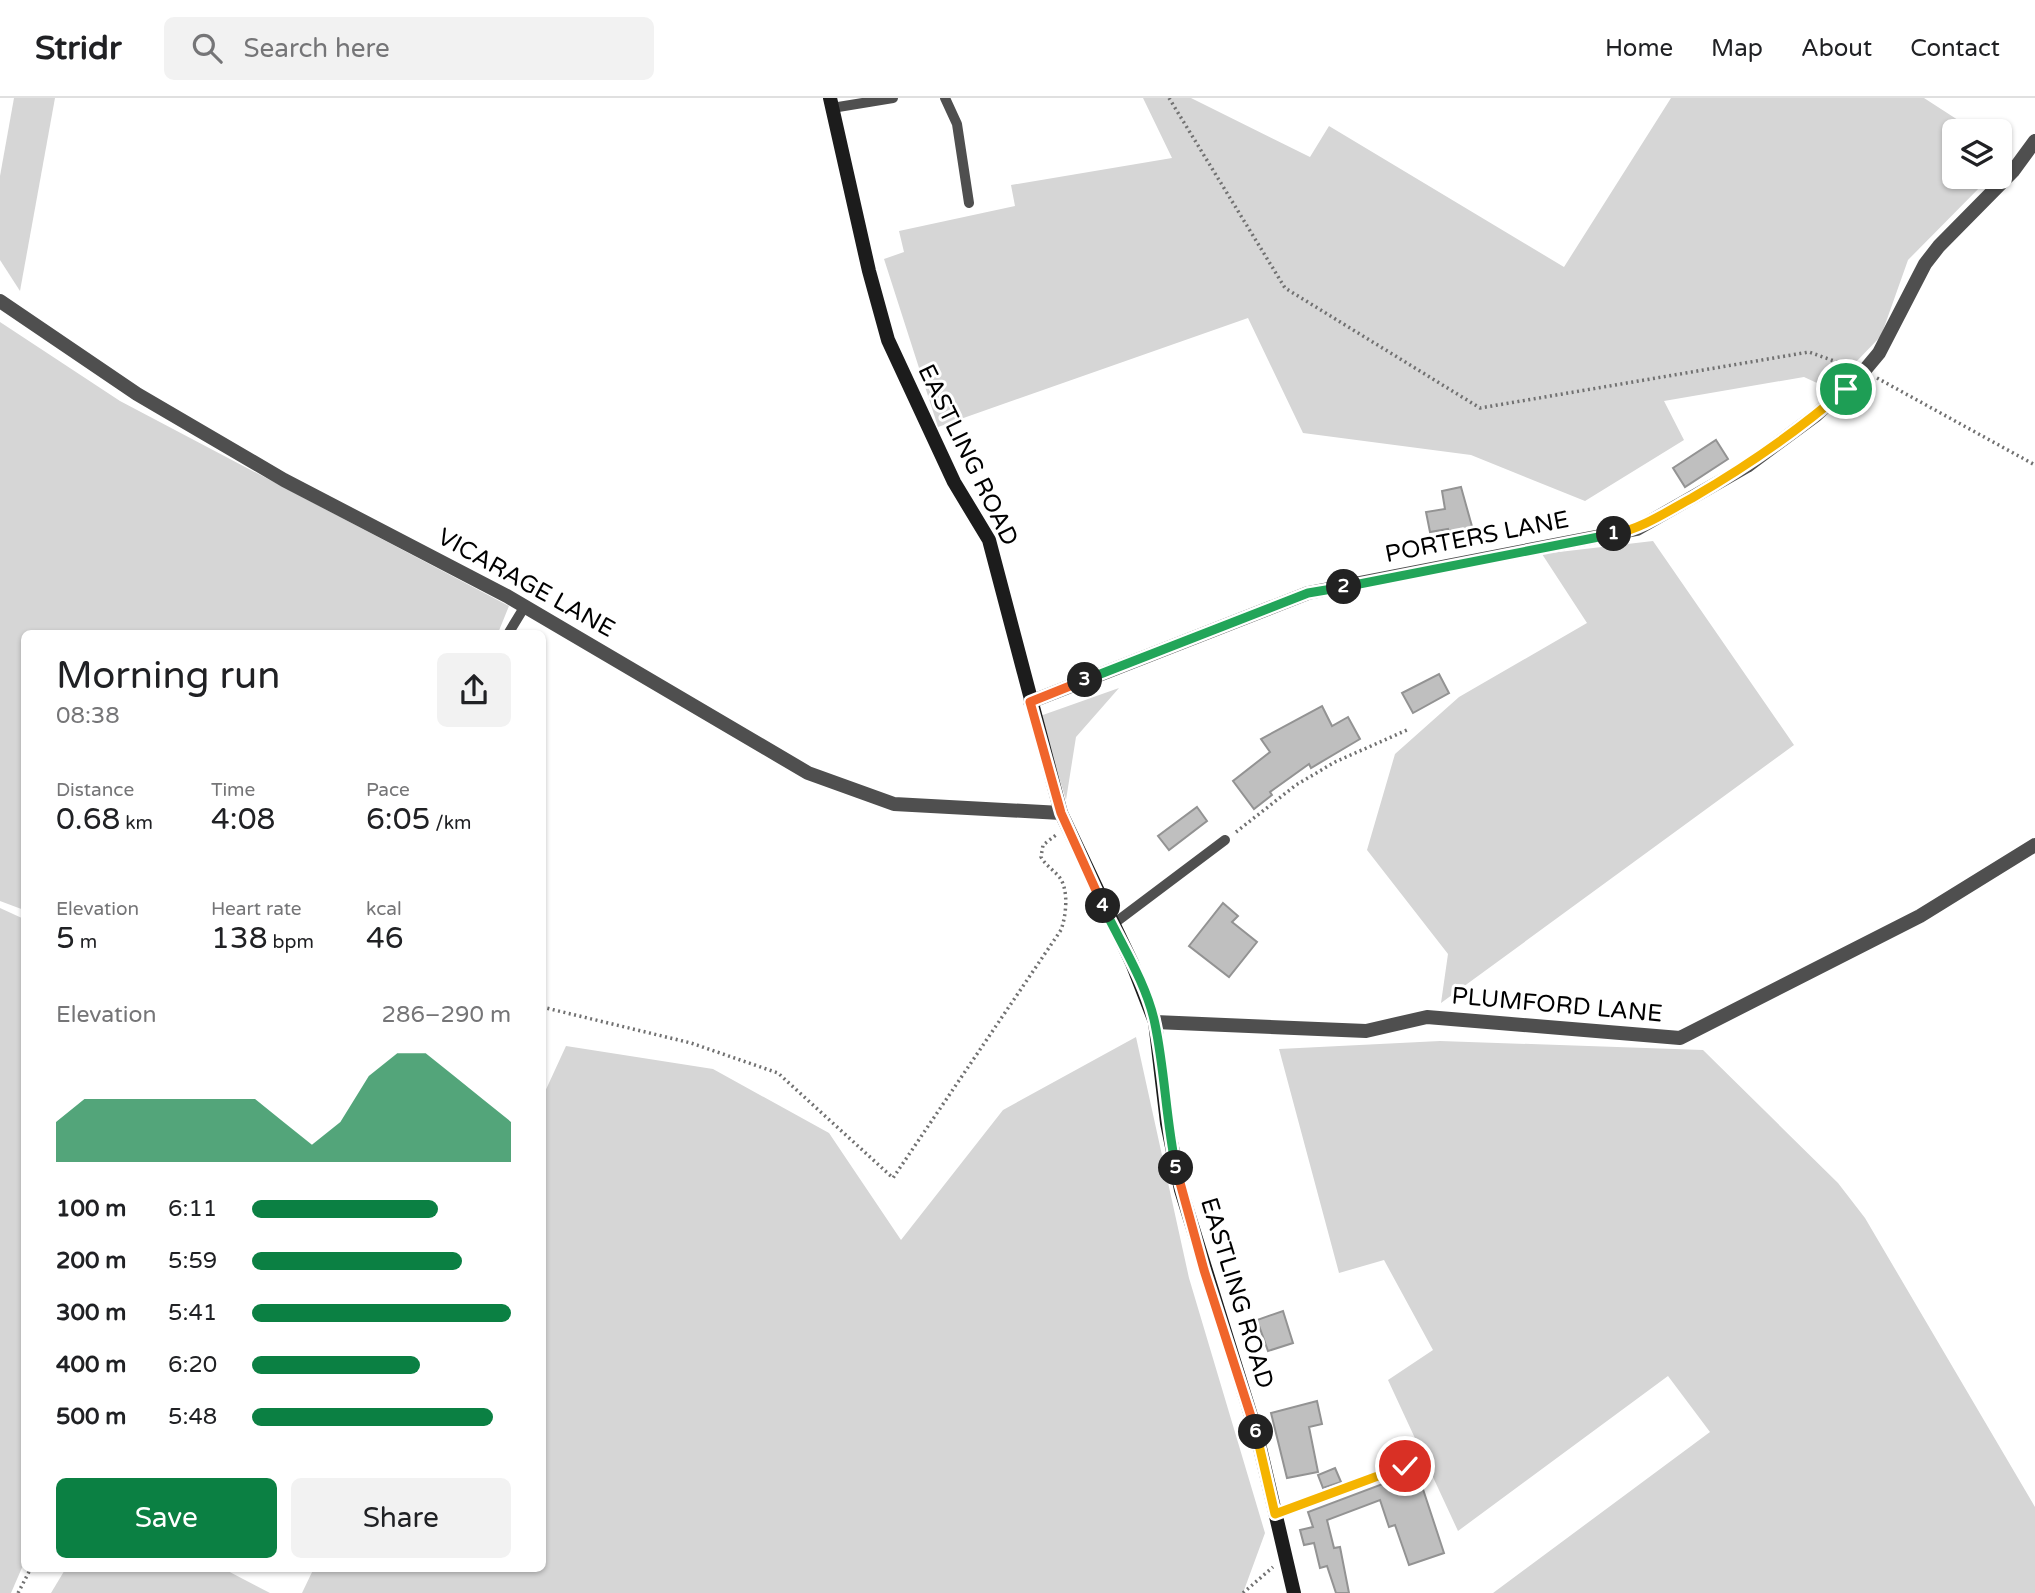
<!DOCTYPE html>
<meta charset="utf-8">
<style>
body{margin:0;font-family:"Varela Round",sans-serif;background:#f2f2f2;color:#202124;height:100vh;display:flex;flex-direction:column;font-size:26px;white-space:nowrap}
*{box-sizing:border-box;margin:0}
p{font-size:23px;color:#757577}
.icon{flex:none;width:38px;height:38px;fill:none;stroke:currentColor;stroke-width:2;stroke-linecap:round;stroke-linejoin:round}
.map{position:relative;flex:1;overflow:hidden}
.panel{position:absolute;left:21px;top:532px;width:525px;height:942px;display:flex;flex-direction:column;background:#fff;border-radius:10px;box-shadow:0 2px 5px #0004}
.panel>*{flex:none}
.controls{position:absolute;left:1942px;top:21px;display:grid;gap:14px}
.controls a{display:grid;place-items:center;width:70px;height:70px;border-radius:10px;background:#fff;box-shadow:0 2px 5px #0004;font-size:35px}
.pin{position:absolute;display:grid;place-items:center;width:60px;height:60px;color:#fff;margin:-30px;border:4px solid #fff;border-radius:50%;box-shadow:0 2px 7px #0007}
.km{position:absolute;width:35px;height:35px;margin:-18px;border-radius:50%;background:#222;color:#fff;font-size:19px;line-height:35px;text-align:center}
.round{display:grid;place-items:center;flex:none;width:74px;height:74px;border-radius:10px;background:#f2f2f2}
.overview{display:flex;align-items:center;justify-content:space-between;height:119px;padding:0 35px}
h1{font-size:38px;font-weight:600;line-height:52px}
.metrics{display:grid;grid-template-columns:repeat(3,1fr);gap:10px;height:119px;padding:7px 35px}
.metrics div{display:grid;align-content:center}
.metrics b{font-size:30px;font-weight:600}
.metrics small{font-size:19px;font-weight:400}
.metrics p{font-size:19px}
.chart{height:196px;padding:14px 35px}
.chart p{display:flex;justify-content:space-between}
.chart svg{width:100%;height:126px;margin-top:7px;fill:#0b8043;opacity:.7}
.action{display:flex;gap:14px;margin-top:auto;padding:14px 35px}
.action a{flex:1;height:80px;border-radius:10px;background:#0b8043;color:#fff;font-size:28px;font-weight:600;line-height:80px;text-align:center}
.action a+a{background:#f2f2f2;color:#202124}
ul{padding:0 35px;list-style:none;font-size:23px}
li{display:grid;grid-template-columns:112px 84px 1fr;align-items:center;height:52px}
li i{height:18px;border-radius:9px;background:#0b8043}
header{display:flex;align-items:center;gap:42px;box-sizing:border-box;height:98px;padding:0 35px;background:#fff;border-bottom:2px solid #e0e0e0}
header strong{font-size:33px}
nav{display:flex;gap:38px;margin-inline-start:auto;font-size:24px}
.search{width:490px;height:63px;background:#f2f2f2;display:flex;align-items:center;gap:18px;box-sizing:border-box;padding:0 24px;border-radius:10px;color:#757577;font-size:26px}
.map>svg:first-child{display:block}
</style>
<header>
<strong>Stridr</strong>
<div class="search"><svg class="icon" aria-label="search" viewBox="0 0 24 24"><circle cx="10" cy="10" r="6"/><path d="M15 15l6 6"/></svg>Search here</div>
<nav><a>Home</a><a>Map</a><a>About</a><a>Contact</a></nav>
</header>
<div class="map">
<svg width="2035" height="1495" viewBox="0 0 2035 1495">
<rect width="100%" height="100%" fill="#fff"/>
<!-- green -->
<g fill="#d6d6d6">
<polygon points="14,0 55,0 20,193 0,162 0,78"/>
<polygon points="1143,0 1191,0 1310,59 1329,28 1564,169 1671,0 1924,0 1975,33 1955,33 1955,79 1990,79 1908,162 1881,238 1830,291 1804,279 1664,303 1684,342 1585,403 1471,357 1303,335 1248,220 938,329 884,161 904,154 899,133 1015,108 1011,87 1172,60"/>
<polygon points="0,224 120,303 509,508 498,535 24,536 24,812 0,803"/>
<polygon points="1653,443 1794,647 1441,905 1448,856 1367,752 1395,656 1459,599 1587,525 1542,456"/>
<polygon points="1119,590 1076,639 1066,702 1040,618"/>
<polygon points="0,810 24,821 24,1465 11,1495 0,1495"/>
<polygon points="1136,939 1189,1180 1265,1435 1243,1495 302,1495 314,1470 542,1470 543,998 566,948 713,971 829,1035 901,1142 1003,1012"/>
<polygon points="1440,943 1703,952 1838,1085 1865,1120 2035,1409 2035,1495 1493,1495 1710,1334 1668,1278 1458,1433 1388,1282 1433,1252 1384,1162 1339,1175 1279,951"/>
<polygon points="66,1470 222,1470 270,1495 51,1495"/>
</g>
<!-- building -->
<g fill="#bfbfbf" stroke="#939393" stroke-width="2">
<polygon points="1716,342 1728,361 1685,389 1673,370"/>
<polygon points="1461,389 1473,432 1449,437 1448,431 1430,434 1426,414 1445,411 1442,393"/>
<polygon points="1439,576 1449,595 1413,615 1402,595"/>
<polygon points="1322,608 1332,628 1348,619 1360,641 1311,670 1309,666 1270,694 1272,697 1254,711 1233,683 1270,654 1261,641"/>
<polygon points="1197,709 1207,723 1169,752 1158,738"/>
<polygon points="1223,805 1238,818 1232,824 1257,844 1229,879 1189,848"/>
<polygon points="1283,1213 1293,1245 1268,1253 1257,1222"/>
<polygon points="1317,1303 1322,1326 1309,1329 1318,1374 1287,1380 1271,1315"/>
<polygon points="1335,1370 1341,1384 1323,1390 1318,1377"/>
<polygon points="1417,1373 1444,1455 1409,1467 1395,1427 1389,1429 1380,1402 1327,1422 1334,1450 1340,1449 1349,1495 1336,1495 1327,1468 1320,1470 1314,1445 1304,1447 1300,1432 1313,1429 1308,1414"/>
</g>
<g fill="none" stroke-linecap="round" stroke-linejoin="round">
<!-- path -->
<g stroke="#717171" stroke-width="3.5" stroke-dasharray="2 3.5" stroke-linecap="butt">
<polyline points="1169,0 1285,190 1480,310 1809,254 1848,268"/>
<polyline points="1877,280 2035,367"/>
<polyline points="1236,734 1296,687 1335,664 1407,632"/>
<polyline points="23,810 24,811"/>
<path d="M542 909 691 945 778 975 893 1080 1061 832C1066 818 1069 793 1060 780 1054 772 1046 768 1041 759L1043 747 1056 737"/>
<polyline points="18,1495 31,1470"/>
<polyline points="1243,1495 1273,1469"/>
</g>
<!-- lane -->
<g stroke="#4f4f4f" stroke-width="10">
<polyline points="945,0 957,26 969,105"/>
<polyline points="832,10 893,0"/>
<polyline points="508,536 525,508"/>
<polyline points="1112,827 1225,742"/>
<polyline points="1275,1416 1405,1368"/>
</g>
<!-- street -->
<g stroke="#4f4f4f" stroke-width="14">
<polyline points="0,203 137,296 284,382 507,498 808,675 894,706 1061,715"/>
<polyline points="1030,604 1308,495 1637,431 1747,368 1816,317 1864,273 1879,255 1925,166 1939,148 2013,73 2035,43"/>
<polyline points="1155,924 1366,933 1427,919 1680,940 1920,818 2035,747"/>
</g>
<!-- secondary -->
<polyline stroke="#1c1c1c" stroke-width="14" points="830,0 869,173 888,242 954,384 989,442 1061,715 1132,865 1155,924 1167,1025 1181,1092 1257,1337 1294,1495"/>
</g>
<g fill="none" stroke-linecap="round" stroke-linejoin="round">
<!-- split-1 casing -->
<g stroke="#fff" stroke-width="14">
<path id="split-1" d="M1614 436C1643 430 1666 414 1692 400 1747 368 1798 333 1846 291"/>
</g>
<!-- split-2 casing -->
<g stroke="#fff" stroke-width="14">
<polyline id="split-2" points="1344,489 1614,436"/>
</g>
<!-- split-3 casing -->
<g stroke="#fff" stroke-width="14">
<polyline id="split-3" points="1085,582 1308,495 1344,489"/>
</g>
<!-- split-4 casing -->
<g stroke="#fff" stroke-width="14">
<polyline id="split-4" points="1085,582 1030,604 1061,715 1103,808"/>
</g>
<!-- split-5 casing -->
<g stroke="#fff" stroke-width="14">
<path id="split-5" d="M1103 808C1120 844 1147 886 1155 926 1165 974 1166 1022 1176 1070"/>
</g>
<!-- split-6 casing -->
<g stroke="#fff" stroke-width="14">
<polyline id="split-6" points="1176,1070 1204,1172 1256,1334"/>
</g>
<!-- split-7 casing -->
<g stroke="#fff" stroke-width="14">
<polyline id="split-7" points="1256,1334 1275,1416 1405,1368"/>
</g>
<!-- split-1 -->
<use href="#split-1" stroke="#f5b400" stroke-width="9"/>
<!-- split-2 -->
<use href="#split-2" stroke="#22a559" stroke-width="9"/>
<!-- split-3 -->
<use href="#split-3" stroke="#22a559" stroke-width="9"/>
<!-- split-4 -->
<use href="#split-4" stroke="#f0652b" stroke-width="9"/>
<!-- split-5 -->
<use href="#split-5" stroke="#22a559" stroke-width="9"/>
<!-- split-6 -->
<use href="#split-6" stroke="#f0652b" stroke-width="9"/>
<!-- split-7 -->
<use href="#split-7" stroke="#f5b400" stroke-width="9"/>
</g>
<g text-anchor="middle" dominant-baseline="central" stroke-width="6" stroke-linejoin="round" paint-order="stroke">
<!-- street labels -->
<g font-size="24" fill="#000" stroke="#fff">
<text transform="translate(968 357) rotate(64)">EASTLING ROAD</text>
<text transform="translate(1477 439) rotate(-11)">PORTERS LANE</text>
<text transform="translate(526 485) rotate(29)">VICARAGE LANE</text>
<text transform="translate(1557 907) rotate(5)">PLUMFORD LANE</text>
<text transform="translate(1237 1195) rotate(73)">EASTLING ROAD</text>
</g>
</g>
</svg>
<div class="controls">
<a><svg class="icon" aria-label="layers" viewBox="0 0 24 24"><path d="M12 4l9 5-9 5-9-5zM3 14l9 5 9-5"/></svg></a>
</div>
<div class="pin" style="left:1846px;top:291px;background:#1e9e55"><svg class="icon" aria-label="arrive" viewBox="0 0 24 24"><path d="M6 21V4h12l-3 4 3 4H6"/></svg></div>
<div class="pin" style="left:1405px;top:1368px;background:#d93025"><svg class="icon" aria-label="check" viewBox="0 0 24 24"><path d="M5 12l5 5 9-10"/></svg></div>
<b class="km" style="left:1614px;top:436px">1</b>
<b class="km" style="left:1344px;top:489px">2</b>
<b class="km" style="left:1085px;top:582px">3</b>
<b class="km" style="left:1103px;top:808px">4</b>
<b class="km" style="left:1176px;top:1070px">5</b>
<b class="km" style="left:1256px;top:1334px">6</b>
<section class="panel">
<div class="overview"><div><h1>Morning run</h1><p>08:38</p></div><a class="round"><svg class="icon" aria-label="share" viewBox="0 0 24 24"><path d="M12 15V3M7 8l5-5 5 5M5 13v7h14v-7"/></svg></a></div>
<div class="metrics">
<div><p>Distance</p><b>0.68<small> km</small></b></div>
<div><p>Time</p><b>4:08</b></div>
<div><p>Pace</p><b>6:05<small> /km</small></b></div>
</div>
<div class="metrics">
<div><p>Elevation</p><b>5<small> m</small></b></div>
<div><p>Heart rate</p><b>138<small> bpm</small></b></div>
<div><p>kcal</p><b>46</b></div>
</div>
<div class="chart"><p><span>Elevation</span>286–290 m</p>
<svg viewBox="0 0 160 44" preserveAspectRatio="none"><path d="M0 44V30L10 22L20 22L30 22L40 22L50 22L60 22L70 22L80 30L90 38L100 30L110 14L120 6L130 6L140 14L150 22L160 30V44z"/></svg>
</div>
<ul>
<li><b>100 m</b>6:11<i style="width:72%"></i></li>
<li><b>200 m</b>5:59<i style="width:81%"></i></li>
<li><b>300 m</b>5:41<i style="width:100%"></i></li>
<li><b>400 m</b>6:20<i style="width:65%"></i></li>
<li><b>500 m</b>5:48<i style="width:93%"></i></li>
</ul>
<div class="action"><a>Save</a><a>Share</a></div>
</section>
</div>
